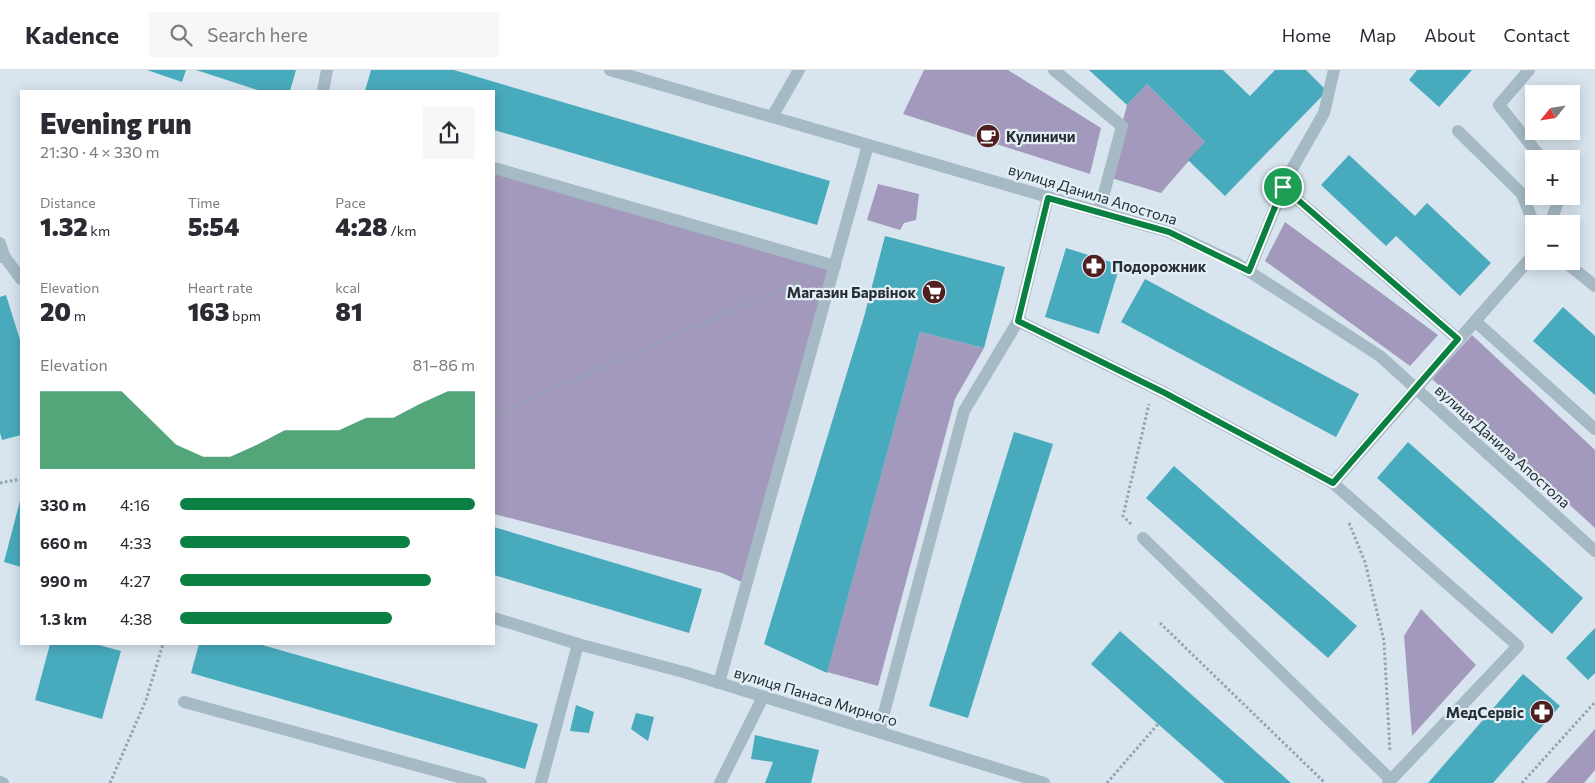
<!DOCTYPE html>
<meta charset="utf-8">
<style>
body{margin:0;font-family:Commissioner,sans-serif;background:#f7f7f7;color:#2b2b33;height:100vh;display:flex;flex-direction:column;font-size:19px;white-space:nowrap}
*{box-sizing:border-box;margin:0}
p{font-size:16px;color:#7c7c81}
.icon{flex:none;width:28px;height:28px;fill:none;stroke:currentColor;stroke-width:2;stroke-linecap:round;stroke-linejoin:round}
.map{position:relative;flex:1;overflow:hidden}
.sheet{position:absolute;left:20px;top:20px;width:475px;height:555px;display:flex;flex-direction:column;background:#fff;border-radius:0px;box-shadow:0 2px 12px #0003}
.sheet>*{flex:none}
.needle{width:32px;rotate:240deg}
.tools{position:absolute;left:1525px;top:15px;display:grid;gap:10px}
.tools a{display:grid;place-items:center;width:55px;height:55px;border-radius:0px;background:#fff;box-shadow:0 2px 12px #0003;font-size:25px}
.pin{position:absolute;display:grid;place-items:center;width:42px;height:42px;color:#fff;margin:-21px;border:2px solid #fff;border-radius:50%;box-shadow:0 1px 5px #0007}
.round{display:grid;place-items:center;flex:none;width:52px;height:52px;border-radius:0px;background:#f7f7f7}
.summary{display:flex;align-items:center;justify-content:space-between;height:85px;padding:0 20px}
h1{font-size:28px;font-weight:800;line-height:38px}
.metrics{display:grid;grid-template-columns:repeat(3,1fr);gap:8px;height:85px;padding:5px 20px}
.metrics div{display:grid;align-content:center}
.metrics b{font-size:25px;font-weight:800}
.metrics small{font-size:14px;font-weight:400}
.metrics p{font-size:14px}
.chart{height:140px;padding:10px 20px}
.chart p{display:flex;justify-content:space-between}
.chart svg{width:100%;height:90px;margin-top:5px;fill:#0b8043;opacity:.7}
ul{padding:0 20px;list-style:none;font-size:16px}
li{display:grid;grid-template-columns:80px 60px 1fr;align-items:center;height:38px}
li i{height:12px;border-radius:6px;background:#0b8043}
header{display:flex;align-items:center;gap:30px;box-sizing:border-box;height:70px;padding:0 25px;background:#fff;border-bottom:1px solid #e1e1e2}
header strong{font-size:24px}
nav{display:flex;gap:28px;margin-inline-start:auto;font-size:18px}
.search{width:350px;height:45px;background:#f7f7f7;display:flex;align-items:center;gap:12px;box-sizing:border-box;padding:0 18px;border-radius:0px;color:#7c7c81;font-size:19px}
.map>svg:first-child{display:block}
</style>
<header>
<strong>Kadence</strong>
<div class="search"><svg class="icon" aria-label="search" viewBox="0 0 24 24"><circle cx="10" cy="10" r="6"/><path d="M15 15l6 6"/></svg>Search here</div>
<nav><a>Home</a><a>Map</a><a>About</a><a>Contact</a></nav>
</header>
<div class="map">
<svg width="1595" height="713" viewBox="0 0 1595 713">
<rect width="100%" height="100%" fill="#d8e5ef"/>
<!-- green -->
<g fill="#a299bc">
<polygon points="924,0 1008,0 1101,58 1090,104 903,44"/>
<polygon points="1147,14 1205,72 1161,123 1108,107 1127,35"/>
<polygon points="494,98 835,196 746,514 722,503 494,444"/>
<polygon points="878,114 919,124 916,150 904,153 900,160 867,150"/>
<polygon points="1285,152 1438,265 1410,296 1265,191"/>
<polygon points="920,262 984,278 955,329 878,616 827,602"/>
<polygon points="1472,265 1595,380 1595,458 1432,309"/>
<polygon points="1421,539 1476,595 1412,666 1404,566"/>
<polygon points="1595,659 1595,700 1584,713 1546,713"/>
</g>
<!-- building -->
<g fill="#48abbd">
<polygon points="147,0 186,0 182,12"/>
<polygon points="196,0 296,0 290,21 261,21"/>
<polygon points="371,0 454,0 830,111 817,155 494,60 494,21 365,21"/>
<polygon points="1089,0 1223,0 1250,26 1275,0 1306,0 1327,21 1225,126 1188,90 1205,72 1147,14 1127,35"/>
<polygon points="1417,0 1472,0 1439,37 1409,10"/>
<polygon points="983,60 997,64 994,73 980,69"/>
<polygon points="1349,85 1415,146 1427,133 1491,193 1460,226 1396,166 1386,176 1321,115"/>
<polygon points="885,166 1005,197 984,278 920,262 827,603 764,574 864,247"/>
<polygon points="1066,178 1120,195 1099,264 1045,247"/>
<polygon points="1145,209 1359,324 1336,367 1121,252"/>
<polygon points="6,225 21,273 21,365 2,370 0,363 0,227"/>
<polygon points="1563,237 1595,266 1595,325 1533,271"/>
<polygon points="1014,362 1053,374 968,648 929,636"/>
<polygon points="1408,372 1583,528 1552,564 1377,408"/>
<polygon points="1174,396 1357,556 1328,588 1146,428"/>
<polygon points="21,427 21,497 4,492"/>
<polygon points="494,457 702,519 689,563 494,505"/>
<polygon points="1595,558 1595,603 1588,610 1566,588"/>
<polygon points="1120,561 1291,713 1225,713 1158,654 1091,594"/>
<polygon points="50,574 95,574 121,581 102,649 35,630"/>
<polygon points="199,574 259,574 538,654 525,699 191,603"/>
<polygon points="1523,604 1560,636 1493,713 1428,713"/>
<polygon points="576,635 594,642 589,663 570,661"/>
<polygon points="636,643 654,647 648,671 631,659"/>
<polygon points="755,665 819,680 811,713 765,713 773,692 751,689"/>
</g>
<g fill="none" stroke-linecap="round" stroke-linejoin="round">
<!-- path -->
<g stroke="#8fa6b1" stroke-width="3" stroke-dasharray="2.5 2.5" stroke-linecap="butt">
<polyline points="494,345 807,208"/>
<polyline points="0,413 21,409"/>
<polyline points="1349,453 1365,492 1384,571 1390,682"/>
<polyline points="1131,454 1123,446 1149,334"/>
<polyline points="1160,553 1325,713"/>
<polyline points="110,713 146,630 163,574"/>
<polyline points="1107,713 1158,654"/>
<polyline points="1522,713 1595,632"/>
</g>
<!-- minor -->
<g stroke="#a5bac5" stroke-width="12">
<polyline points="610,0 1169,162 1236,193 1380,286 1595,481"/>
<polyline points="1054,0 1122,56 1099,142"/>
<polyline points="1529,0 1499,35 1542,89"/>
<polyline points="323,21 327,0"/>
<polyline points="772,47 799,0"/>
<polyline points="1458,61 1522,124 1534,154"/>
<polyline points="494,98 835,196"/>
<polyline points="1283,117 1458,269"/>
<polyline points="1550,154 1560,126"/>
<polyline points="0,173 4,186 0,187"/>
<polyline points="4,186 21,209"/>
<polyline points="1564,191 1595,216"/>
<polyline points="1249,201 1288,106 1324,43 1334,0"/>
<polyline points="1018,251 1165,323 1333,413"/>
<polyline points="1475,251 1595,359"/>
<polyline points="1143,468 1391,710"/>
<polyline points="494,548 578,574 687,603 1044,713"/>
<polyline points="719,613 868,75"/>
<polyline points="184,632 481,713"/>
<polyline points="879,662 964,341 1018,251 1048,127"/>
<polyline points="0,712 3,713"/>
<polyline points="541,713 578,574"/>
<polyline points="720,713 763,627"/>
<polyline points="1388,713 1518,576 1333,413 1534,184"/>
</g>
</g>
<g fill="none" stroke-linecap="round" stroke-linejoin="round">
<!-- route casing -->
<g stroke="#fff" stroke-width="10">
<polygon id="route" points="1283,117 1458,269 1333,413 1165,323 1018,251 1048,128 1169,162 1249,201"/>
</g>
<!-- route -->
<use href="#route" stroke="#0b8043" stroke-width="6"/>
</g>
<!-- icons -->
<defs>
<g id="cafe-disc" transform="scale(1.25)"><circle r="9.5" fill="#501f20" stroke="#e3eef7"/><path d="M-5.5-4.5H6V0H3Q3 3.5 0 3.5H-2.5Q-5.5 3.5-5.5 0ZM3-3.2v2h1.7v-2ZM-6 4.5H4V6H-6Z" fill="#fff"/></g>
<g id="pharmacy-disc" transform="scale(1.25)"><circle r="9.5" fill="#501f20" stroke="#e3eef7"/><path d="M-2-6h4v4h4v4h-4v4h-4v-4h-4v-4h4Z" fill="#fff"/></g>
<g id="supermarket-disc" transform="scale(1.25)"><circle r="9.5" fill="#501f20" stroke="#e3eef7"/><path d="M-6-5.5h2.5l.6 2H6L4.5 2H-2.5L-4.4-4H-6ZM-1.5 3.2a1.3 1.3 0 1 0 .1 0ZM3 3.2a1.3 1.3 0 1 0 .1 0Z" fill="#fff"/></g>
</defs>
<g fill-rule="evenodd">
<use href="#cafe-disc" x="988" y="66"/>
<use href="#pharmacy-disc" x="1094" y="196"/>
<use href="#supermarket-disc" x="934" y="222"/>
<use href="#pharmacy-disc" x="1542" y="642"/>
</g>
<g text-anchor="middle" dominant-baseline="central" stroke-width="4.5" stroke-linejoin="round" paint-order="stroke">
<!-- poi labels -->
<g font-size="15" font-weight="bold" fill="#262f32" stroke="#e3eef7" text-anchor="start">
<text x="1006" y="66">Кулиничи</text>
<text x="1112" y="196">Подорожник</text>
<text x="916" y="222" text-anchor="end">Магазин Барвінок</text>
<text x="1524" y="642" text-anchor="end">МедСервіс</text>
</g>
<!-- street labels -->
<g font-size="15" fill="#262f32" stroke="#e3eef7">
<text transform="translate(1093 124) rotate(17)">вулиця Данила Апостола</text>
<text transform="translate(1503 376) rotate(42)">вулиця Данила Апостола</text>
<text transform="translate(816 626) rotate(17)">вулиця Панаса Мирного</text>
</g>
</g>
</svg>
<div class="tools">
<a><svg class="needle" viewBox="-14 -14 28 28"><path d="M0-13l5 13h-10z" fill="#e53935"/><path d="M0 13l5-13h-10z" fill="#7c7c81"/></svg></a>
<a>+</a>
<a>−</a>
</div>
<div class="pin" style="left:1283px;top:117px;background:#1e9e55"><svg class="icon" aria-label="arrive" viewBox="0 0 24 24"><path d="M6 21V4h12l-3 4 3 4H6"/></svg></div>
<section class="sheet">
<div class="summary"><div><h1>Evening run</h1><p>21:30 · 4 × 330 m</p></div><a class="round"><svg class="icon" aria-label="share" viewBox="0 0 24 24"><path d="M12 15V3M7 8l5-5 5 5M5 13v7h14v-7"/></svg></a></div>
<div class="metrics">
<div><p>Distance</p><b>1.32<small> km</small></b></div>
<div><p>Time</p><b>5:54</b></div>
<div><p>Pace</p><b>4:28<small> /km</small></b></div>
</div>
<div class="metrics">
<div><p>Elevation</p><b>20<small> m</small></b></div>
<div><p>Heart rate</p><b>163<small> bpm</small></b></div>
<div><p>kcal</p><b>81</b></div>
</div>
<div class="chart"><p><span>Elevation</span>81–86 m</p>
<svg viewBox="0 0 160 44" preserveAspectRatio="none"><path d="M0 44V6L10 6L20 6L30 6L40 19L50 32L60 38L70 38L80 32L90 25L100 25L110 25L120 19L130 19L140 12L150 6L160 6V44z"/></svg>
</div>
<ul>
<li><b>330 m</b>4:16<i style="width:100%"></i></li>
<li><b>660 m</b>4:33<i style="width:78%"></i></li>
<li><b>990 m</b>4:27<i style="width:85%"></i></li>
<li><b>1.3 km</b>4:38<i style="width:72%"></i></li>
</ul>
</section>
</div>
